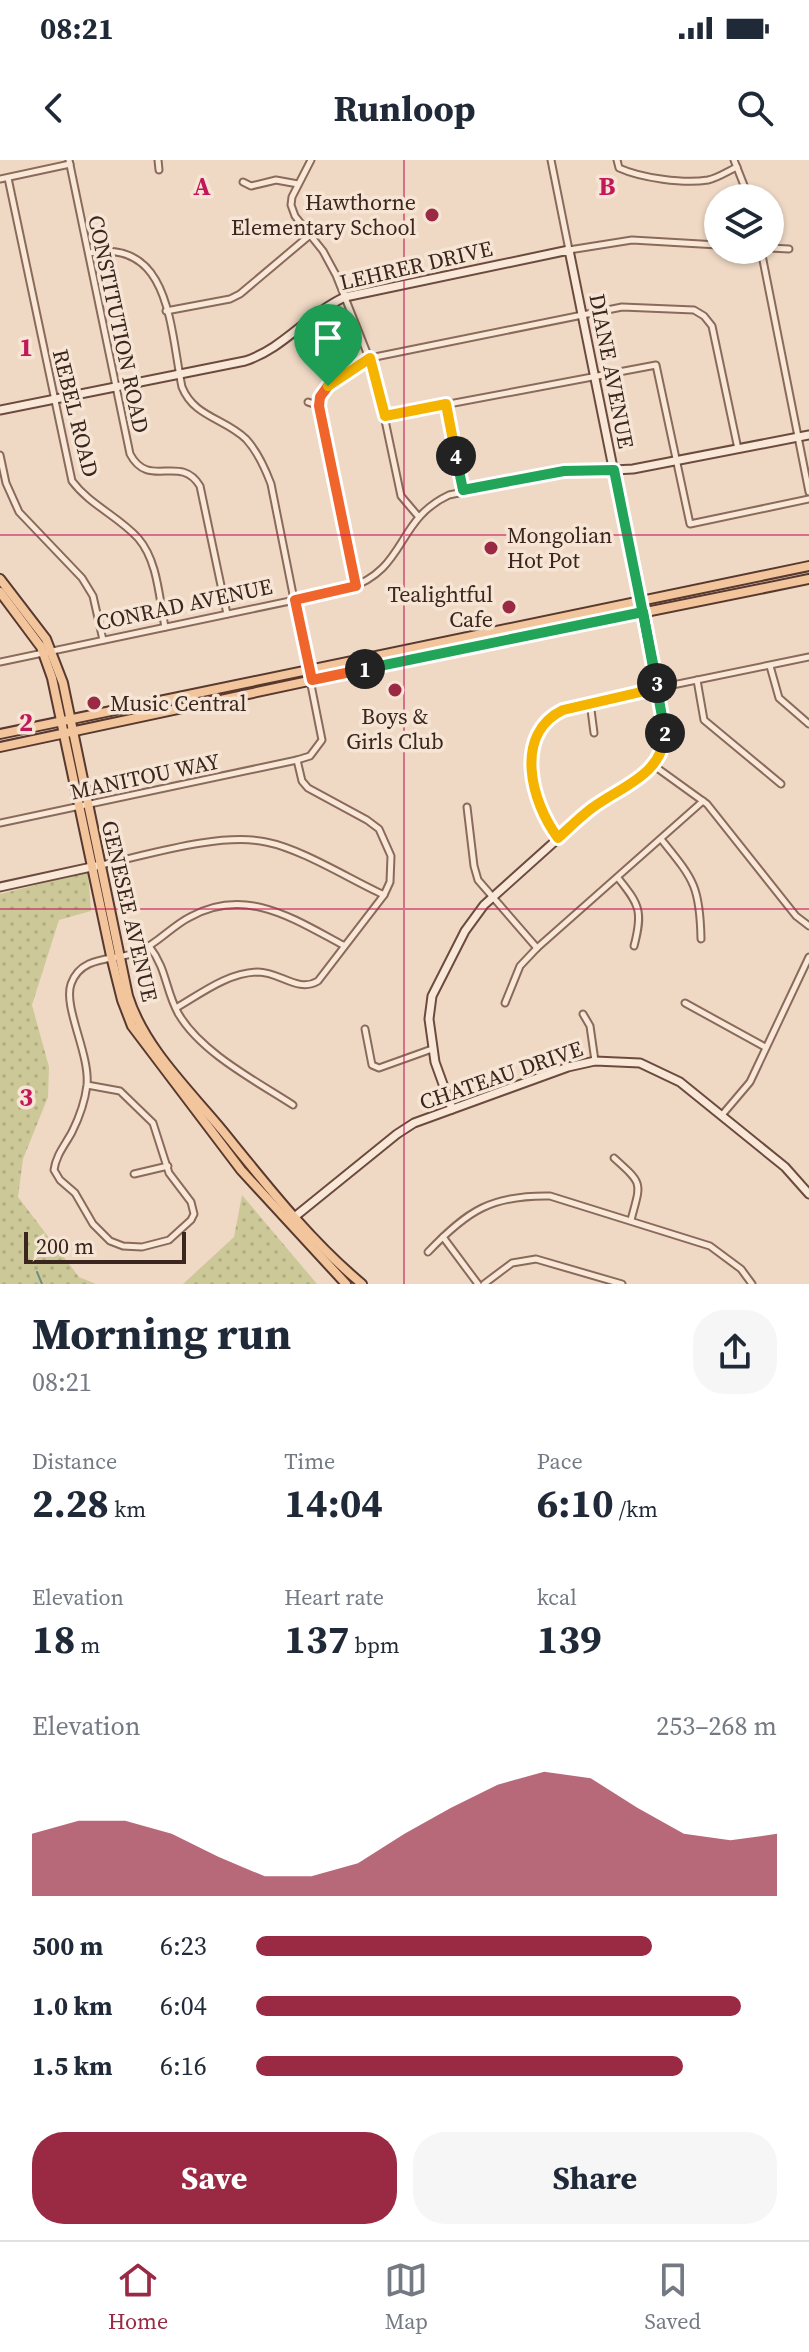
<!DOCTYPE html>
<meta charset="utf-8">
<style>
body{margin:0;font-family:"Source Serif 4",serif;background:#f6f6f7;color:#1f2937;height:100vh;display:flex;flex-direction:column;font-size:30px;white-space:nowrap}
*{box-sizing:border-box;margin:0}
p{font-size:26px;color:#747a83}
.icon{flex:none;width:44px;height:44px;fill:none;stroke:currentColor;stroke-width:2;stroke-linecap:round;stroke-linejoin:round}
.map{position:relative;height:1124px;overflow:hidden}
.side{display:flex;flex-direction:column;background:#fff;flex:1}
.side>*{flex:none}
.fabs{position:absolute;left:704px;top:24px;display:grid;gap:16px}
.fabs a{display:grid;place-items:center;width:80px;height:80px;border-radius:50%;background:#fff;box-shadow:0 2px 6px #0004;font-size:40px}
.scale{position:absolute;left:24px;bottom:20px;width:162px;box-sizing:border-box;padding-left:8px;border:4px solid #3a261f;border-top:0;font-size:22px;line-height:28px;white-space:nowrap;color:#3a261f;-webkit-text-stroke:6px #f6e5d4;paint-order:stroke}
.pin{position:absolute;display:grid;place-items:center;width:68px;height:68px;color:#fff;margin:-82px -34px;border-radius:50% 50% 50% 0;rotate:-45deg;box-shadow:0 0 8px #0007}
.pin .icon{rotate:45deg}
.km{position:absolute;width:40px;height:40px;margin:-20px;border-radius:50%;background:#222;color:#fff;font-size:22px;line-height:40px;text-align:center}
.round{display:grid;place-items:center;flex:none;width:84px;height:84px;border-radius:32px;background:#f6f6f7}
.overview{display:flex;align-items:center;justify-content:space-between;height:136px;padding:0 32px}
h1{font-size:44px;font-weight:700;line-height:60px}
.metrics{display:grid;grid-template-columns:repeat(3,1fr);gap:12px;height:136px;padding:8px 32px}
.metrics div{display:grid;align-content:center}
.metrics b{font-size:40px;font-weight:700}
.metrics small{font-size:22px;font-weight:400}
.metrics p{font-size:22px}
.chart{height:224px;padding:16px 32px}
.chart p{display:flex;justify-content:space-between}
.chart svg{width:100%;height:144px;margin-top:8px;fill:#9a2a43;opacity:.7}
.button{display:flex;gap:16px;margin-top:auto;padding:16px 32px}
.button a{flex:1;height:92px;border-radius:32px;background:#9a2a43;color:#fff;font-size:32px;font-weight:700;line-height:92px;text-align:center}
.button a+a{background:#f6f6f7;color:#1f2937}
ul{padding:0 32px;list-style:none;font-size:26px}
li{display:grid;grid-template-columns:128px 96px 1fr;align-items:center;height:60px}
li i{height:20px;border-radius:10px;background:#9a2a43}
.status{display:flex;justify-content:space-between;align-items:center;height:56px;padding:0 40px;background:#fff;direction:ltr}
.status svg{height:22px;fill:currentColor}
header{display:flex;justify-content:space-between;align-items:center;height:104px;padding:0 32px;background:#fff;font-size:36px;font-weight:700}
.dock{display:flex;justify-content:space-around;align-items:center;height:112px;border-top:2px solid #e0e1e3;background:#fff;font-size:22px;color:#747a83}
.dock a{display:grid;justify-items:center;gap:4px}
.dock .current{color:#9a2a43}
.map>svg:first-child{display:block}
</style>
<div class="status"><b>08:21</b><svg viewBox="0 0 49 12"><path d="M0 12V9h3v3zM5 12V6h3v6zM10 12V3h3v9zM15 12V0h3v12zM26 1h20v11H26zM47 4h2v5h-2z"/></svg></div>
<header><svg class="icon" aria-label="back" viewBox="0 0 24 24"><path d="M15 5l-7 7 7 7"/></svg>Runloop<svg class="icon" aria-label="search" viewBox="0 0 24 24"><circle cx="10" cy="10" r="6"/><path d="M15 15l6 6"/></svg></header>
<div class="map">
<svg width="809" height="1124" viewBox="0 0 809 1124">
<defs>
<pattern id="grass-dots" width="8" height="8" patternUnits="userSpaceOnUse" patternTransform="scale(2)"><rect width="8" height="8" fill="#cdc898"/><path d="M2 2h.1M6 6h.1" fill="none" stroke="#b1ac83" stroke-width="1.8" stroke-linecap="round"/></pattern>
</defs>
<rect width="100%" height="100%" fill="#efd9c5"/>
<!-- grass -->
<g fill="url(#grass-dots)">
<polygon points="88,712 91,751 59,760 32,845 49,907 48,937 23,999 18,1037 79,1117 96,1124 0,1124 0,734"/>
<polygon points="242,1035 317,1124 183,1124 234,1077"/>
</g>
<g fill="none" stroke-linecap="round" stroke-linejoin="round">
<!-- stream -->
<polyline stroke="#6d9180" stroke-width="2" points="37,1112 42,1124"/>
<!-- street casing -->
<g stroke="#8a6a5a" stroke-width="9">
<g id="street">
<path d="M69 0 130 294C149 330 180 293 200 326L227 454"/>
<polyline points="158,0 159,10"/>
<polyline points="311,0 292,37 291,45 295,56 323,91 336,115 375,213 401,336 418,356"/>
<polyline points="551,0 569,90 632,80 718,85"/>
<path d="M617 0 619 8C641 18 684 24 708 20 718 18 728 11 737 7"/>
<polyline points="734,0 749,38"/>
<path d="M8 18 72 321C90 345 118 356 138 378 158 401 159 438 165 467"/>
<polyline points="0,19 70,4"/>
<polyline points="243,22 251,26 276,20 298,24"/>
<polyline points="770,88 789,89"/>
<polyline points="761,90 809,332"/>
<polyline points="166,151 230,139 240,134 310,75"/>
<polyline points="308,242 319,246"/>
<polyline points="446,244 463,330"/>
<polyline points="385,256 656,205 690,364 809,339"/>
<polyline points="0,295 6,323 19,352 82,418 93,436 103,480"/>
<polyline points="356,426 319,246 320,237 328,226 370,198 622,147 694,150 704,156 712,166 738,289"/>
<path d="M0 502 347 429C408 409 395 360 449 335L564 311 614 310"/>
<polyline points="770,506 779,538 809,564"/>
<polyline points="697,520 704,560 781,624"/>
<polyline points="590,542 594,573"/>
<polyline points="653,605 707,644 796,756 809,766"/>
<polyline points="467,647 474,706 478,720 537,788"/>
<path d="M0 663 297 600 310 596 322 580 271 324C265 308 258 292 246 279 224 258 194 257 182 227 170 170 171 77 89 93"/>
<polyline points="558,678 540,652 531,599 534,578 553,555 590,542 809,497"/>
<path d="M661 679C693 719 700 725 701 779"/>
<path d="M101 705C147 695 221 672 266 682 302 689 349 719 384 735"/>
<path d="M618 718C640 745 643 752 634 786"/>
<path d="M149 786C167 809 165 829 178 853 200 892 256 921 293 945"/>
<polyline points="505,843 520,806 537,788 703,641"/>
<polyline points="685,843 765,887"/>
<path d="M176 848C202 833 227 813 258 812 280 812 298 833 318 821L384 735 390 722 391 696 379 669 367 660 308 628 302 621 297 600"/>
<polyline points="583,854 590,866 595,901"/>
<polyline points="365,869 372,905 379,908 432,889"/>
<path d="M87 925 120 931 153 963 169 1013 191 1042 194 1054 191 1060 169 1080 142 1087 123 1086 110 1081 93 1064 75 1033 60 1020 54 1010C56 995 65 985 72 972 79 958 85 941 87 925 90 894 63 847 71 824 82 793 117 802 140 791 158 783 172 766 190 757 246 726 294 759 343 785"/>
<polyline points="722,955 750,922 809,797"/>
<path d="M614 998C644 1025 641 1022 631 1060"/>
<polyline points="134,1014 168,1006"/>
<polyline points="443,1077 478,1124"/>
<path d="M428 1092C468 1050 492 1035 550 1036L710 1086 741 1109 752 1124"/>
<polyline points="484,1124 512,1103 536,1099 622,1124"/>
</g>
</g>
<!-- secondary casing -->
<g stroke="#6c4b3e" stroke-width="11">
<g id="secondary">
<path d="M0 250 245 201C283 189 308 154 345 137L569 90 665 565 662 588 647 613 591 649 484 745 465 771 432 836 429 859 435 902 452 949"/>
<polyline points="614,310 633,309 809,275"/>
<polyline points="0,727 96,706"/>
<polyline points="292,1059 397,974 414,963 568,907 595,901 640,903 680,922 785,1007 809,1034"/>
</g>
</g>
<!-- primary casing -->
<g stroke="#58392f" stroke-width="12">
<g id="primary">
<path d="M0 419 46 479 63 523 128 836C144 887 188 929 222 970 265 1023 309 1080 362 1124"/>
<polyline points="0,432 41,487 52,518 111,796 122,840 132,866 241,1010 346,1124"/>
<polyline points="0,574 809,406"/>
<polyline points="0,587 379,506 809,419"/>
</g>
</g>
<!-- street -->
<use href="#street" stroke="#f9e8d8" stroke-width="5"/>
<!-- secondary -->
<use href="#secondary" stroke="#f9e8d8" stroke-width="7"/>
<!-- primary -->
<use href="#primary" stroke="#f2c59c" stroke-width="8"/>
</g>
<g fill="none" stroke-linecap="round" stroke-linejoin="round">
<!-- split-1 casing -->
<g stroke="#fff" stroke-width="16">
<polyline id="split-1" points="328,226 320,237 319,246 356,426 295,440 312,520 365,509"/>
</g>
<!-- split-2 casing -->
<g stroke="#fff" stroke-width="16">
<polyline id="split-2" points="365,509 643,452 665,573"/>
</g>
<!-- split-3 casing -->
<g stroke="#fff" stroke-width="16">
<path id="split-3" d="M657 523 658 528 563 550C513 574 531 642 558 678 569 668 580 657 592 648 620 627 663 615 665 573"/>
</g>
<!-- split-4 casing -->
<g stroke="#fff" stroke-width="16">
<polyline id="split-4" points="456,296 463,330 564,311 614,310 657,523"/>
</g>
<!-- split-5 casing -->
<g stroke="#fff" stroke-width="16">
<polyline id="split-5" points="328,226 370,198 385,256 446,244 456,296"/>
</g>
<!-- split-1 -->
<use href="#split-1" stroke="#f0652b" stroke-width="10"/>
<!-- split-2 -->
<use href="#split-2" stroke="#22a559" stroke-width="10"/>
<!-- split-3 -->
<use href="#split-3" stroke="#f5b400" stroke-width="10"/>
<!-- split-4 -->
<use href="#split-4" stroke="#22a559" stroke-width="10"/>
<!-- split-5 -->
<use href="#split-5" stroke="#f5b400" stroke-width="10"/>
</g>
<!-- grid -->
<path fill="none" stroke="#c2185b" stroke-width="2" stroke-opacity="0.55" d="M404 0V1124M0 375H809M0 749H809"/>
<!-- markers -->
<g fill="#9a2a43" stroke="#f6e5d4" stroke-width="3">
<circle cx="432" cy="55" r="8"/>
<circle cx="491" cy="388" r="8"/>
<circle cx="509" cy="447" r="8"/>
<circle cx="395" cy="530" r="8"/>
<circle cx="94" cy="543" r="8"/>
</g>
<g text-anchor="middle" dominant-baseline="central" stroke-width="7" stroke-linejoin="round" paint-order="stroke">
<!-- poi labels -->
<g font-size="22" fill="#3a261f" stroke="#f6e5d4" text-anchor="end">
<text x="416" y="42">Hawthorne<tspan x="416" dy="25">Elementary School</tspan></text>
<text x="507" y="375" text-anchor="start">Mongolian<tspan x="507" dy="25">Hot Pot</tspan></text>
<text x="493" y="434">Tealightful<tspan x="493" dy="25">Cafe</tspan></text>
<text x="110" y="543" text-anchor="start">Music Central</text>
<text x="395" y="556" text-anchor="middle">Boys &amp;<tspan x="395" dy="25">Girls Club</tspan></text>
</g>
<!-- street labels -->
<g font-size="22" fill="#3a261f" stroke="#f6e5d4">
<text transform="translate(416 105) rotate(-13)">LEHRER DRIVE</text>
<text transform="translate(119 164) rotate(78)">CONSTITUTION ROAD</text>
<text transform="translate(612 211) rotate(79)">DIANE AVENUE</text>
<text transform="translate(76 253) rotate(76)">REBEL ROAD</text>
<text transform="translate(184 444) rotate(-12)">CONRAD AVENUE</text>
<text transform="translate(145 616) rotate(-12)">MANITOU WAY</text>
<text transform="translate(130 751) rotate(77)">GENESEE AVENUE</text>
<text transform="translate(501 915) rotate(-19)">CHATEAU DRIVE</text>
</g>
</g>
<g font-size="26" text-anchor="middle" font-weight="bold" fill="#c2185b" stroke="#f6e5d4" stroke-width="7" stroke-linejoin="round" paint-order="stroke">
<text x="202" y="35">A</text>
<text x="607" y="35">B</text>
<text x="26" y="196">1</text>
<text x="26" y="571">2</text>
<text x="26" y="946">3</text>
</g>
</svg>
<div class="fabs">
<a><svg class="icon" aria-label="layers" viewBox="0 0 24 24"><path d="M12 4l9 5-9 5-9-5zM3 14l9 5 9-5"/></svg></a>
</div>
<div class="scale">200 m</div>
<div class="pin" style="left:328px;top:226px;background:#1e9e55"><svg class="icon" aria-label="arrive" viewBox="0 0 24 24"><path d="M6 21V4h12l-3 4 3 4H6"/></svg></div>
<b class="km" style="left:365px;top:509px">1</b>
<b class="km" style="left:665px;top:573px">2</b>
<b class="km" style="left:657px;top:523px">3</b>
<b class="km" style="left:456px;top:296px">4</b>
</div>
<section class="side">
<div class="overview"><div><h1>Morning run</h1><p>08:21</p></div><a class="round"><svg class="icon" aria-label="share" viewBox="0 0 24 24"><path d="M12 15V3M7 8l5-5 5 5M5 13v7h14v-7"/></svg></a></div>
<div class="metrics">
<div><p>Distance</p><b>2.28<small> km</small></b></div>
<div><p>Time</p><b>14:04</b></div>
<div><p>Pace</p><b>6:10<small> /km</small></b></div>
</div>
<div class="metrics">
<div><p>Elevation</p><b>18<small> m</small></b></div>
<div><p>Heart rate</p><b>137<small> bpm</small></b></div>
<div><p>kcal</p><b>139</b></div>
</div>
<div class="chart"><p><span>Elevation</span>253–268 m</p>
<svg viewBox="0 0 160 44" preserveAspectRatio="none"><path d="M0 44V25L10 21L20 21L30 25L40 32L50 38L60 38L70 34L80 25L90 17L100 10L110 6L120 8L130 17L140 25L150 27L160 25V44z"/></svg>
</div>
<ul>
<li><b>500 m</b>6:23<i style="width:76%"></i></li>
<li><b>1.0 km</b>6:04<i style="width:93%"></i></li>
<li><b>1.5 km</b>6:16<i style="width:82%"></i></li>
</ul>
<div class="button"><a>Save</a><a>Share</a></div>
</section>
<nav class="dock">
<a class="current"><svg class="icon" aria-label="home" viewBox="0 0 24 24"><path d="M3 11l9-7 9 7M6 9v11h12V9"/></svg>Home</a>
<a><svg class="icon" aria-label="map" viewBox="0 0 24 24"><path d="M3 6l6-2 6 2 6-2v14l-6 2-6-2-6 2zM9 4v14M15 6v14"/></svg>Map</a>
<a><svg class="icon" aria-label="saved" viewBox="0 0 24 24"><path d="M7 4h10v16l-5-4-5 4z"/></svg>Saved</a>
</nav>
